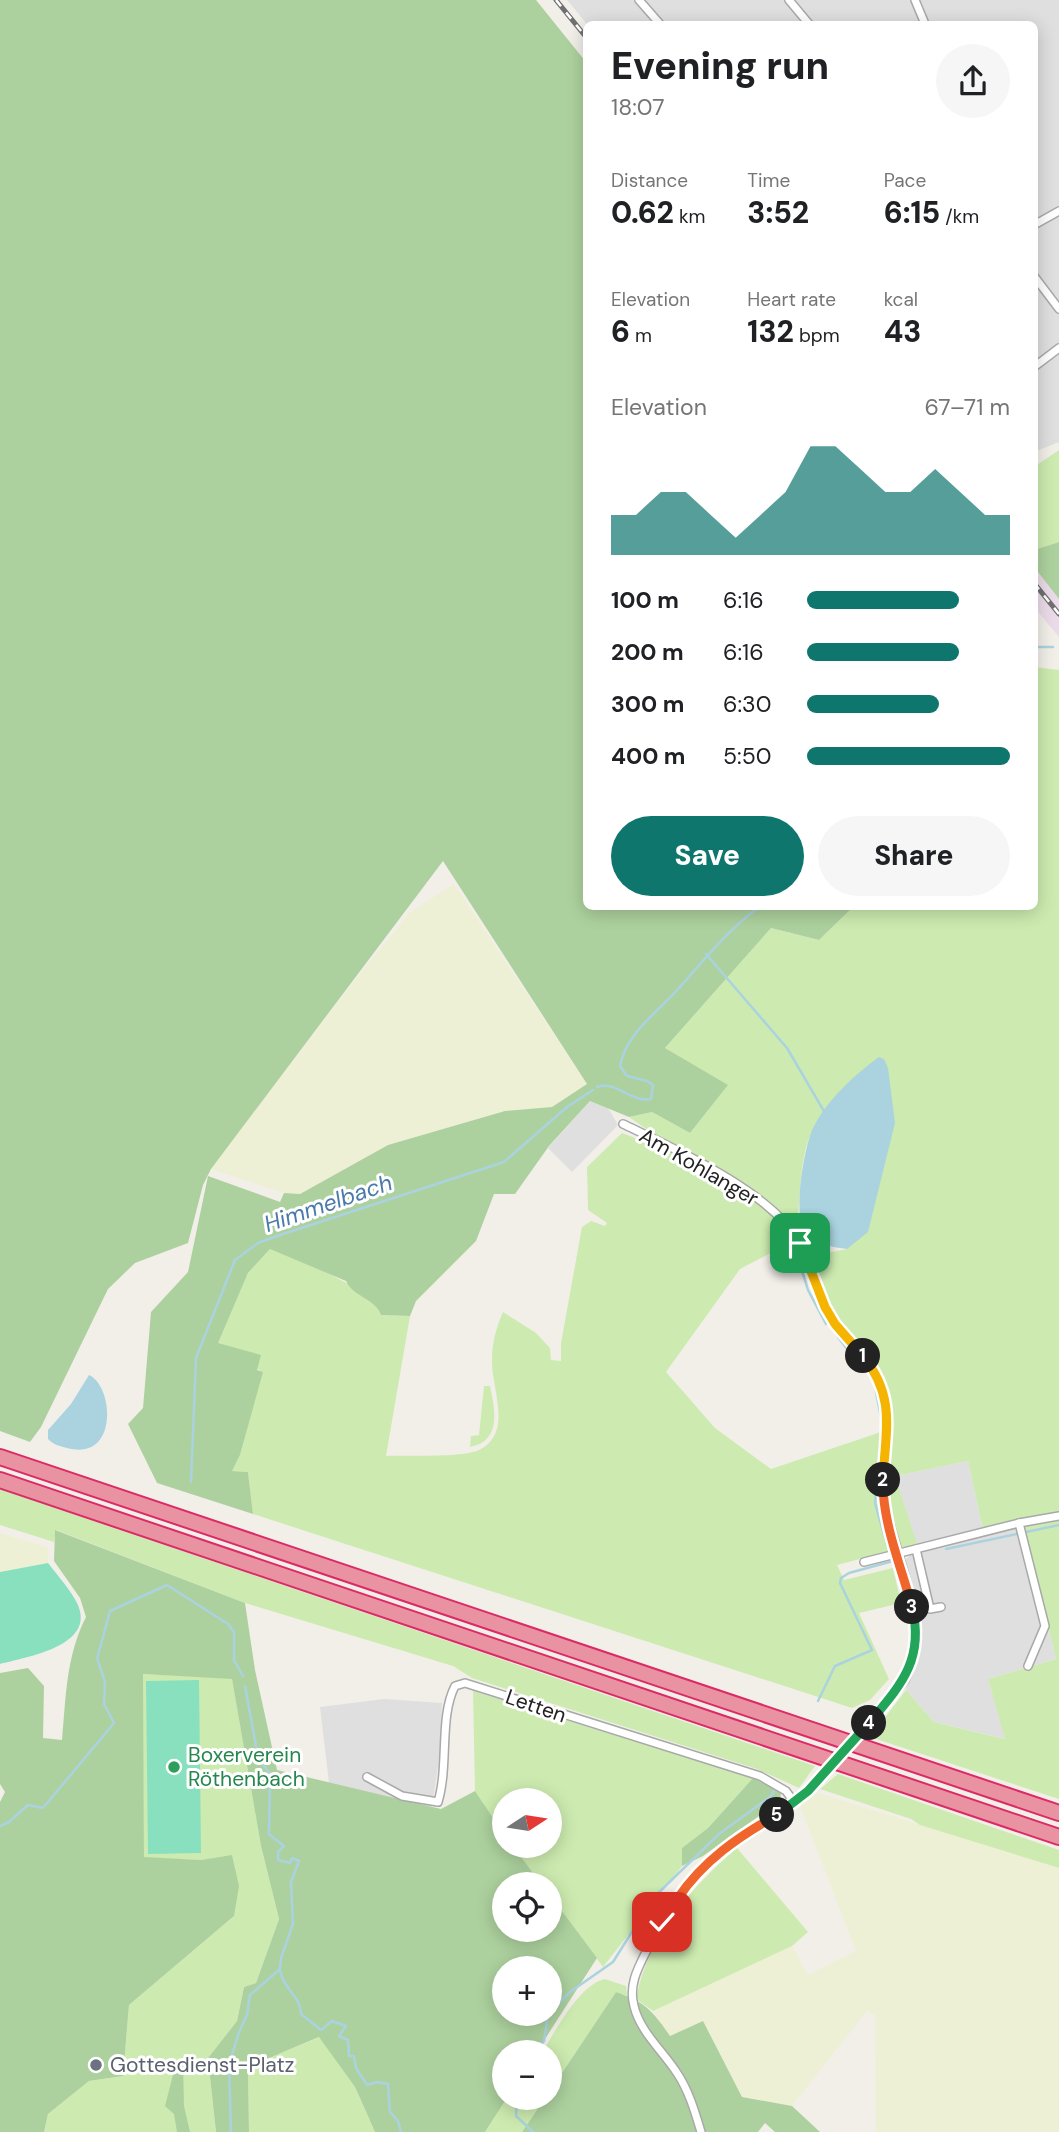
<!DOCTYPE html>
<meta charset="utf-8">
<style>
body{margin:0;font-family:"DM Sans",sans-serif;background:#f6f6f6;color:#202124;height:100vh;display:flex;flex-direction:column;font-size:26px;white-space:nowrap}
*{box-sizing:border-box;margin:0}
p{font-size:23px;color:#757577}
.icon{flex:none;width:38px;height:38px;fill:none;stroke:currentColor;stroke-width:2;stroke-linecap:round;stroke-linejoin:round}
.map{position:relative;flex:1;overflow:hidden}
.drawer{position:absolute;left:583px;top:21px;width:455px;height:889px;display:flex;flex-direction:column;background:#fff;border-radius:10px;box-shadow:0 4px 18px #0003}
.drawer>*{flex:none}
.needle{width:46px;rotate:78deg}
.tools{position:absolute;left:492px;top:1788px;display:grid;gap:14px}
.tools a{display:grid;place-items:center;width:70px;height:70px;border-radius:50%;background:#fff;box-shadow:0 4px 18px #0003;font-size:35px}
.pin{position:absolute;display:grid;place-items:center;width:60px;height:60px;color:#fff;margin:-30px;border-radius:14px;box-shadow:0 4px 10px #0006}
.km{position:absolute;width:35px;height:35px;margin:-18px;border-radius:50%;background:#222;color:#fff;font-size:19px;line-height:35px;text-align:center}
.round{display:grid;place-items:center;flex:none;width:74px;height:74px;border-radius:37px;background:#f6f6f6}
.overview{display:flex;align-items:center;justify-content:space-between;height:119px;padding:0 28px}
h1{font-size:38px;font-weight:800;line-height:52px}
.stats{display:grid;grid-template-columns:repeat(3,1fr);gap:10px;height:119px;padding:7px 28px}
.stats div{display:grid;align-content:center}
.stats b{font-size:30px;font-weight:800}
.stats small{font-size:19px;font-weight:400}
.stats p{font-size:19px}
.chart{height:196px;padding:14px 28px}
.chart p{display:flex;justify-content:space-between}
.chart svg{width:100%;height:126px;margin-top:7px;fill:#0f766e;opacity:.7}
.cta{display:flex;gap:14px;margin-top:auto;padding:14px 28px}
.cta a{flex:1;height:80px;border-radius:42px;background:#0f766e;color:#fff;font-size:28px;font-weight:800;line-height:80px;text-align:center}
.cta a+a{background:#f6f6f6;color:#202124}
ul{padding:0 28px;list-style:none;font-size:23px}
li{display:grid;grid-template-columns:112px 84px 1fr;align-items:center;height:52px}
li i{height:18px;border-radius:9px;background:#0f766e}
.map>svg:first-child{display:block}
</style>
<div class="map">
<svg width="1059" height="2132" viewBox="0 0 1059 2132">
<rect width="100%" height="100%" fill="#f2efe9"/>
<!-- residential -->
<g fill="#e0dfdf">
<polygon points="567,0 1059,0 1059,442 1034,452 1034,24 587,24"/>
<polygon points="590,1101 608,1108 618,1125 572,1172 548,1148"/>
<polygon points="968,1461 984,1534 1024,1526 1056,1659 988,1679 1006,1739 934,1722 906,1690 913,1672 906,1560 916,1544 895,1476"/>
<polygon points="384,1699 442,1703 440,1753 432,1807 329,1783 320,1707"/>
</g>
<!-- industrial -->
<polygon fill="#ebdbe8" points="1034,567 1059,599 1059,637 1034,607"/>
<!-- farmland -->
<g fill="#eef0d5">
<polygon points="454,884 587,1084 552,1107 505,1111 388,1145 299,1194 284,1193 211,1169 350,986 410,912"/>
<polygon points="0,1533 48,1547 48,1563 0,1572"/>
<polygon points="815,1792 1059,1868 1059,2132 876,2132 875,2015 867,2011 792,2106 742,2097 703,2021 670,2036 653,2011 727,1975 792,1946 808,1975 856,1951 800,1806"/>
</g>
<!-- grass -->
<g fill="#cdebb0" fill-rule="evenodd">
<polygon points="1059,450 1059,542 1034,550 1034,467"/>
<path d="M1034 667 1059 670V1799L870 1737 906 1690 934 1722 1005 1739 988 1679 1056 1659 1024 1526 984 1534 968 1461 895 1476 917 1544 837 1565 844 1580 893 1568 901 1603 859 1613 889 1679 870 1700 852 1708 253 1514 248 1472 231 1471 240 1455 262 1372 217 1344 248 1273 271 1248C299 1261 370 1286 381 1315L410 1316 386 1456C408 1455 461 1458 479 1450 514 1433 491 1388 492 1360 492 1343 496 1328 503 1312L536 1333 550 1348 551 1360 561 1361V1343L582 1227 591 1221 605 1226 607 1223 588 1210 587 1167 622 1133 664 1149 668 1144 629 1117 652 1112 690 1133 727 1086 665 1048 771 928 819 940 853 907 1034 906ZM830 1104 847 1249 809 1256C817 1278 824 1301 837 1321 842 1330 851 1338 858 1346 876 1368 886 1392 891 1420L878 1433 771 1469 715 1428 666 1372 740 1269 794 1241C803 1204 796 1161 814 1127 818 1119 824 1112 830 1104Z"/>
<path d="M484 1386H490C495 1410 502 1441 470 1447L471 1436 479 1435Z"/>
<polygon points="0,1489 815,1766 799,1788 757,1769 472,1678 453,1666 245,1603 56,1530 54,1542 0,1525"/>
<polygon points="142,1674 232,1678 261,1846 279,1919 256,1983 244,1987 237,2021 208,2058 216,2132 44,2132 48,2114 89,2081 123,2076 129,2005 234,1916 232,1856 201,1860 144,1858"/>
<polygon points="473,1691 753,1778 708,1828 682,1848 682,1866 603,1967 550,1895 550,1885 542,1885 513,1846 550,1846 550,1801 504,1801 504,1834 475,1791"/>
<polygon points="838,1774 1059,1850 1059,1868 920,1825 911,1819 820,1789"/>
<path d="M737 1848 808 1932 792 1946 653 2011 636 1999C647 1938 691 1887 737 1848Z"/>
<path d="M605 1979 626 1986 627 1996 616 1992 550 2091V2053H542C555 2031 580 1984 605 1979Z"/>
<polygon points="320,2037 355,2087 375,2132 249,2132 248,2067"/>
<polygon points="507,2098 545,2098 522,2132 485,2132"/>
</g>
<!-- forest -->
<g fill="#add19e" fill-rule="evenodd">
<path d="M0 0H536L586 62V906L853 907 819 940 771 928 665 1048 728 1085 690 1133 652 1112 629 1117 590 1101 549 1146 515 1194H494L476 1241 416 1301 410 1316 381 1315C375 1298 353 1297 346 1281L270 1249 248 1273 218 1343 261 1355 257 1370 263 1372 240 1455 232 1471 248 1472 253 1514 157 1483 128 1424 143 1408 151 1312 188 1272 208 1176 280 1202 284 1193 300 1194 388 1145 505 1111 552 1107 587 1084 443 861 211 1169 203 1185 188 1243 135 1263 108 1289 41 1427 30 1442 0 1431Z"/>
<polygon points="1059,542 1059,599 1034,567 1034,550"/>
<path d="M55 1530 245 1603 255 1670 277 1770 441 1809 475 1791 504 1834V1846H513L542 1885H504V1930H550V1895L597 1958 536 2053H504V2098H507L485 2132H375L355 2087 319 2037 248 2067 249 2132H216L208 2058 237 2021 244 1987 256 1983 279 1919 261 1846 232 1679 143 1674 144 1857 201 1860 232 1855 239 1886 234 1916 129 2005 123 2076 89 2081 48 2114 44 2132H0V1802L5 1792 0 1784V1673L28 1668 44 1686 43 1738 62 1740C66 1697 66 1656 86 1617L80 1598 54 1561ZM504 1969H550V2014H504Z"/>
<polygon points="753,1778 781,1792 780,1801 703,1856 682,1866 682,1848 708,1828"/>
<path d="M616 1992C645 2002 653 2011 670 2036L703 2021 742 2097 792 2106 820 2132H775L765 2123 758 2132H522L545 2098H550V2091Z"/>
<polygon points="183,2062 184,2106 190,2132 177,2132 174,2114 165,2106 176,2063"/>
</g>
<!-- pitch -->
<g fill="#88e0be">
<path d="M48 1563C57 1575 70 1589 77 1603 98 1646 26 1657 0 1664V1572Z"/>
<polygon points="199,1680 201,1853 148,1854 146,1681"/>
</g>
<!-- water -->
<g fill="#aad3df">
<path d="M879 1057 884 1059 888 1068 895 1123 868 1232 847 1249C831 1247 814 1244 804 1229 793 1212 804 1147 813 1128 826 1101 854 1075 879 1057Z"/>
<path d="M89 1375C114 1386 119 1462 67 1448 59 1446 54 1445 48 1439V1430L71 1404Z"/>
</g>
<g fill="none" stroke-linecap="round" stroke-linejoin="round">
<!-- stream -->
<g stroke="#aad3df" stroke-width="2.5">
<polyline points="1034,647 1053,647"/>
<polyline points="706,954 787,1048 825,1113"/>
<path d="M597 1087C616 1080 631 1103 651 1099L653 1085 647 1081 627 1076 620 1066C626 1033 658 1012 679 988 706 958 727 931 760 906"/>
<polyline points="794,1245 808,1290 826,1324"/>
<polyline points="838,1337 864,1371"/>
<polyline points="875,1387 882,1422 875,1503 887,1545"/>
<polyline points="191,1482 196,1358 235,1260 258,1243 283,1234 504,1162 567,1107 593,1090"/>
<polyline points="946,1549 1059,1525"/>
<polyline points="97,1659 110,1611 167,1585 228,1624 234,1632 234,1660 243,1676"/>
<polyline points="818,1701 835,1666 872,1650 840,1583 841,1578 849,1573 893,1561"/>
<polyline points="0,1826 9,1822 28,1805 43,1808 114,1723 104,1704 105,1682 98,1661"/>
<path d="M280 1970C282 1987 302 1998 301 2014L321 2030 332 2021 346 2026 339 2036 348 2040 349 2056H354L356 2068 367 2085 377 2082 388 2084 390 2112 398 2121 401 2132"/>
<polyline points="550,2012 570,1992 613,1962 653,1898 719,1834 771,1796 774,1791"/>
<polyline points="534,2053 544,2041 548,2014"/>
<polyline points="517,2098 516,2116 533,2132"/>
<polyline points="231,2132 229,2065 239,2032 247,2015 250,1995 280,1969 281,1958 293,1924 291,1882 299,1861 292,1858 290,1863 278,1860 278,1852 284,1846 269,1834 270,1774 258,1757 245,1686"/>
</g>
<!-- street casing -->
<g stroke="#a9a9a9" stroke-width="10">
<g id="street">
<polyline points="639,0 660,24"/>
<polyline points="789,0 809,24"/>
<polyline points="915,0 925,24"/>
<polyline points="1034,225 1059,211"/>
<polyline points="1034,276 1059,309"/>
<polyline points="1034,367 1059,348"/>
<path d="M623 1124C675 1149 772 1192 801 1244 814 1269 818 1297 833 1321 850 1347 874 1364 884 1395 895 1432 877 1468 885 1505 896 1555 932 1631 905 1680 895 1696 879 1710 867 1724"/>
<polyline points="1019,1523 1045,1626 1028,1666"/>
<polyline points="916,1549 930,1609 941,1607"/>
<polyline points="864,1562 1019,1523 1059,1516"/>
<path d="M367 1777 402 1796 438 1802C449 1765 439 1717 455 1686L465 1683 760 1776 786 1791 794 1802"/>
<path d="M701 2132C695 2112 689 2091 677 2073 663 2051 640 2032 634 2006 628 1984 639 1966 649 1946 674 1897 706 1858 753 1828 776 1813 799 1803 817 1781"/>
</g>
</g>
<!-- highway casing -->
<g stroke="#dc2a67" stroke-width="18">
<g id="highway">
<polyline points="0,1457 1059,1813"/>
<polyline points="0,1480 1059,1837"/>
</g>
</g>
<!-- street -->
<use href="#street" stroke="#fff" stroke-width="7"/>
<!-- highway -->
<use href="#highway" stroke="#e892a2" stroke-width="14"/>
<!-- rail casing -->
<g stroke="#707070" stroke-width="5">
<g id="rail">
<polyline points="556,0 586,37"/>
<polyline points="1034,583 1059,614"/>
</g>
</g>
<!-- rail -->
<use href="#rail" stroke="#fff" stroke-width="2.5" stroke-dasharray="8" stroke-linecap="butt"/>
<!-- street-bridge casing -->
<g stroke="#a9a9a9" stroke-width="10" stroke-linecap="butt">
<polyline id="street-bridge" points="817,1781 867,1724"/>
</g>
<!-- street-bridge -->
<use href="#street-bridge" stroke="#fff" stroke-width="7"/>
</g>
<g fill="none" stroke-linecap="round" stroke-linejoin="round">
<!-- split-1 casing -->
<g stroke="#fff" stroke-width="14">
<polyline id="split-1" points="800,1243 825,1307 835,1324 863,1356"/>
</g>
<!-- split-2 casing -->
<g stroke="#fff" stroke-width="14">
<path id="split-2" d="M863 1356C897 1398 885 1432 883 1480"/>
</g>
<!-- split-3 casing -->
<g stroke="#fff" stroke-width="14">
<path id="split-3" d="M883 1480C882 1522 901 1566 912 1607"/>
</g>
<!-- split-4 casing -->
<g stroke="#fff" stroke-width="14">
<path id="split-4" d="M869 1723C900 1686 925 1660 912 1607"/>
</g>
<!-- split-5 casing -->
<g stroke="#fff" stroke-width="14">
<polyline id="split-5" points="777,1815 808,1791 869,1723"/>
</g>
<!-- split-6 casing -->
<g stroke="#fff" stroke-width="14">
<path id="split-6" d="M678 1898C703 1861 739 1836 777 1815"/>
</g>
<!-- split-7 casing -->
<g stroke="#fff" stroke-width="14">
<polyline id="split-7" points="662,1922 678,1898"/>
</g>
<!-- split-1 -->
<use href="#split-1" stroke="#f5b400" stroke-width="9"/>
<!-- split-2 -->
<use href="#split-2" stroke="#f5b400" stroke-width="9"/>
<!-- split-3 -->
<use href="#split-3" stroke="#f0652b" stroke-width="9"/>
<!-- split-4 -->
<use href="#split-4" stroke="#22a559" stroke-width="9"/>
<!-- split-5 -->
<use href="#split-5" stroke="#22a559" stroke-width="9"/>
<!-- split-6 -->
<use href="#split-6" stroke="#f0652b" stroke-width="9"/>
<!-- split-7 -->
<use href="#split-7" stroke="#22a559" stroke-width="9"/>
</g>
<!-- markers -->
<circle fill="#2e9e5b" stroke="#fff" stroke-width="2.5" cx="174" cy="1767" r="7"/>
<circle fill="#6b7280" stroke="#fff" stroke-width="2.5" cx="96" cy="2065" r="7"/>
<g text-anchor="middle" dominant-baseline="central" stroke-width="6" stroke-linejoin="round" paint-order="stroke">
<!-- street labels -->
<g font-size="21" fill="#222" stroke="#fff">
<text transform="translate(699 1167) rotate(30)">Am Kohlanger</text>
<text transform="translate(536 1706) rotate(19)">Letten</text>
</g>
<!-- leisure labels -->
<g font-size="21" fill="#27864d" stroke="#fff" text-anchor="start">
<text x="188" y="1755">Boxerverein<tspan x="188" dy="24">Röthenbach</tspan></text>
</g>
<!-- worship labels -->
<g font-size="21" fill="#5b616d" stroke="#fff" text-anchor="start">
<text x="110" y="2065">Gottesdienst-Platz</text>
</g>
<!-- water labels -->
<g font-size="23" font-style="italic" fill="#4a7aab" stroke="#fff">
<text transform="translate(328 1203) rotate(-19)">Himmelbach</text>
</g>
</g>
</svg>
<div class="tools">
<a><svg class="needle" viewBox="-14 -14 28 28"><path d="M0-13l5 13h-10z" fill="#e53935"/><path d="M0 13l5-13h-10z" fill="#757577"/></svg></a>
<a><svg class="icon" aria-label="locate" viewBox="0 0 24 24"><circle cx="12" cy="12" r="6"/><path d="M12 2v4M12 18v4M2 12h4M18 12h4"/></svg></a>
<a>+</a>
<a>−</a>
</div>
<div class="pin" style="left:800px;top:1243px;background:#1e9e55"><svg class="icon" aria-label="arrive" viewBox="0 0 24 24"><path d="M6 21V4h12l-3 4 3 4H6"/></svg></div>
<div class="pin" style="left:662px;top:1922px;background:#d93025"><svg class="icon" aria-label="check" viewBox="0 0 24 24"><path d="M5 12l5 5 9-10"/></svg></div>
<b class="km" style="left:863px;top:1356px">1</b>
<b class="km" style="left:883px;top:1480px">2</b>
<b class="km" style="left:912px;top:1607px">3</b>
<b class="km" style="left:869px;top:1723px">4</b>
<b class="km" style="left:777px;top:1815px">5</b>
<section class="drawer">
<div class="overview"><div><h1>Evening run</h1><p>18:07</p></div><a class="round"><svg class="icon" aria-label="share" viewBox="0 0 24 24"><path d="M12 15V3M7 8l5-5 5 5M5 13v7h14v-7"/></svg></a></div>
<div class="stats">
<div><p>Distance</p><b>0.62<small> km</small></b></div>
<div><p>Time</p><b>3:52</b></div>
<div><p>Pace</p><b>6:15<small> /km</small></b></div>
</div>
<div class="stats">
<div><p>Elevation</p><b>6<small> m</small></b></div>
<div><p>Heart rate</p><b>132<small> bpm</small></b></div>
<div><p>kcal</p><b>43</b></div>
</div>
<div class="chart"><p><span>Elevation</span>67–71 m</p>
<svg viewBox="0 0 160 44" preserveAspectRatio="none"><path d="M0 44V30L10 30L20 22L30 22L40 30L50 38L60 30L70 22L80 6L90 6L100 14L110 22L120 22L130 14L140 22L150 30L160 30V44z"/></svg>
</div>
<ul>
<li><b>100 m</b>6:16<i style="width:75%"></i></li>
<li><b>200 m</b>6:16<i style="width:75%"></i></li>
<li><b>300 m</b>6:30<i style="width:65%"></i></li>
<li><b>400 m</b>5:50<i style="width:100%"></i></li>
</ul>
<div class="cta"><a>Save</a><a>Share</a></div>
</section>
</div>
